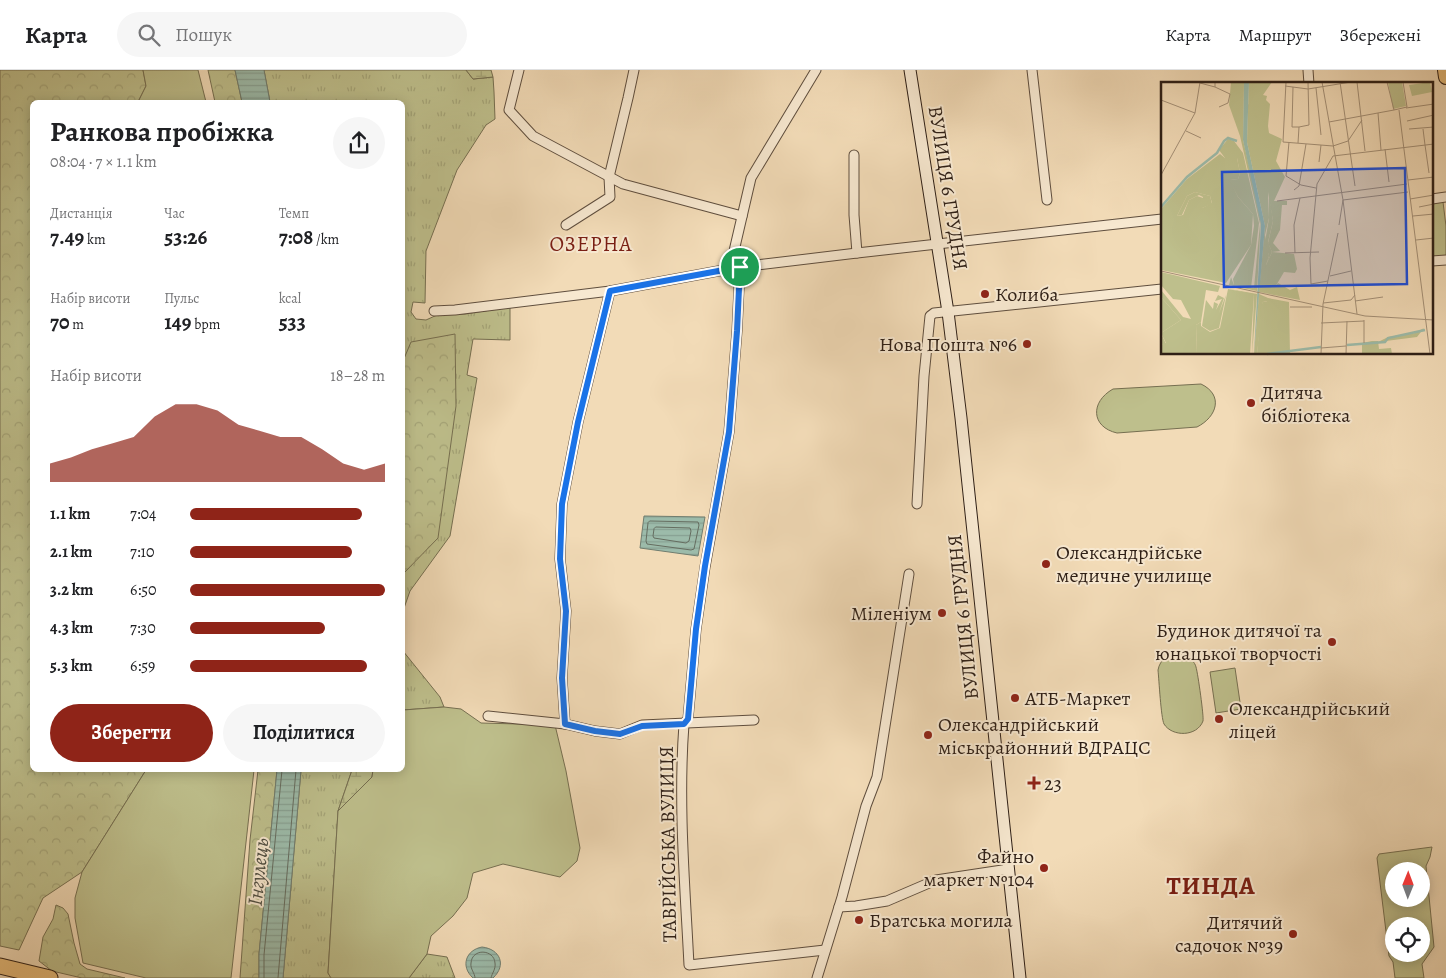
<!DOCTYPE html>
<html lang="uk">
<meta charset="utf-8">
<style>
body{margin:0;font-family:Alegreya,serif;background:#f6f6f6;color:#202124;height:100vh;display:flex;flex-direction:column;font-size:19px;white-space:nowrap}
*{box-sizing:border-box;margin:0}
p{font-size:16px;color:#757577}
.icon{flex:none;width:28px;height:28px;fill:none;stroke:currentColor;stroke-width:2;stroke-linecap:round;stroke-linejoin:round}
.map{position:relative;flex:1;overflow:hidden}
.drawer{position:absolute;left:30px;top:30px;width:375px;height:672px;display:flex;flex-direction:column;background:#fff;border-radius:8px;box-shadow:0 2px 12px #0003}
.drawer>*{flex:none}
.needle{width:32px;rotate:1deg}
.controls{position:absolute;left:1385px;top:792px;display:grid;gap:10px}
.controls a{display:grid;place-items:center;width:45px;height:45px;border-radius:50%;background:#fff;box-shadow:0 2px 12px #0003;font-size:25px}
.pin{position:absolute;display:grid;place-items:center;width:42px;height:42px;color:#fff;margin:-21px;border:2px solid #fff;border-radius:50%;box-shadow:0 1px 5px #0007}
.round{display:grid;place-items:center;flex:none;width:52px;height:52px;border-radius:26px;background:#f6f6f6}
.summary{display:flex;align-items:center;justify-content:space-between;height:85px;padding:0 20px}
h1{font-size:28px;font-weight:700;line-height:38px}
.stats{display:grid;grid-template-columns:repeat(3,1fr);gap:8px;height:85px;padding:5px 20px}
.stats div{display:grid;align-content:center}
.stats b{font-size:21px;font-weight:700}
.stats small{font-size:14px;font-weight:400}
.stats p{font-size:14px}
.chart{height:140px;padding:10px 20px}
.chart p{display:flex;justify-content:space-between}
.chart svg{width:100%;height:90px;margin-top:5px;fill:#8f2418;opacity:.7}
.cta{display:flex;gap:10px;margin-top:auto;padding:10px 20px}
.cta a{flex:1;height:58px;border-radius:30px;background:#8f2418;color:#fff;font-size:20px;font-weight:700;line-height:58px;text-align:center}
.cta a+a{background:#f6f6f6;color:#202124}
ul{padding:0 20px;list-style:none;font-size:16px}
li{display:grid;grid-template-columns:80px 60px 1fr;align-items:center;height:38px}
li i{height:12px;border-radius:6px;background:#8f2418}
header{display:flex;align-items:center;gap:30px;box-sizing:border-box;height:70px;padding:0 25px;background:#fff;border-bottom:1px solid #e0e0e0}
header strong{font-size:24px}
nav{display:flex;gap:28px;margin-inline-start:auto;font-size:18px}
.search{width:350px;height:45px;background:#f6f6f6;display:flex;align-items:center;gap:12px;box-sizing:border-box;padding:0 18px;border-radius:28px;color:#757577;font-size:19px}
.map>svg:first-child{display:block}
</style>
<header>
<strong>Карта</strong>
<div class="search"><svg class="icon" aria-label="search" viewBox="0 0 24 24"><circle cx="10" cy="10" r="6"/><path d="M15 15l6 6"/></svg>Пошук</div>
<nav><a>Карта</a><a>Маршрут</a><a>Збережені</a></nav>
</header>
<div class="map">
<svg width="1446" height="908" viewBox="0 0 1446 908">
<defs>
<pattern id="grass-tufts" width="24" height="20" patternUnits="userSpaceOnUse" patternTransform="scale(1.25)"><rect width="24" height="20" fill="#bebf8c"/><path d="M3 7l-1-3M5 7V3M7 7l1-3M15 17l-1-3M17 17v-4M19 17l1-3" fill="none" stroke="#a4a478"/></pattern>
<pattern id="forest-crowns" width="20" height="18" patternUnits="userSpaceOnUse" patternTransform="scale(1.25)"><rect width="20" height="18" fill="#bebf8c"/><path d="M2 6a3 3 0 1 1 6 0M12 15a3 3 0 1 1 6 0" fill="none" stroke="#a4a478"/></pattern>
<pattern id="wetland-marsh" width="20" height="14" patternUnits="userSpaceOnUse" patternTransform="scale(1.25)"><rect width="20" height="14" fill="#bebf8c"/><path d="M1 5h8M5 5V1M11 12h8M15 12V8" fill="none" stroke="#a4a478"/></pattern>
<pattern id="water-rules" width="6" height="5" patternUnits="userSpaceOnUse" patternTransform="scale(1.25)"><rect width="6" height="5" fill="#9cbbaa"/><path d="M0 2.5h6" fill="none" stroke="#87a092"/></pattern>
</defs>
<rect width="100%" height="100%" fill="#f2dbb7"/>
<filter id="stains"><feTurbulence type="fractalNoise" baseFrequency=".004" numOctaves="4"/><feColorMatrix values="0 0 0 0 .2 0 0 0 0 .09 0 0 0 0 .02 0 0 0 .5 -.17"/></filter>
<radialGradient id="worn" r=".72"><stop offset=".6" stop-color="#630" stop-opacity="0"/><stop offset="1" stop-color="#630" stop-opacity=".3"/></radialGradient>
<!-- grass -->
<g fill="url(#grass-tufts)" stroke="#766f51">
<polygon points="264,0 466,0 473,9 493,7 494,22 495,49 486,55 457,100 426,181 425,233 413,232 411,242 416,249 426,250 437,245 465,244 510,237 510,270 473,269 467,305 477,308 450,466 410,521 403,541 402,32 270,32"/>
<polygon points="403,581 440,627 444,637 403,640"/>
<polygon points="301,700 352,700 338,741 328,903 331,908 283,908"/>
<polygon points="427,884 447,887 455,908 409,908"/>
</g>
<!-- forest -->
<g fill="url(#forest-crowns)" stroke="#766f51">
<polygon points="0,0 143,0 146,16 138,32 32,32 32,700 146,700 82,802 43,828 19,880 0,876"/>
<polygon points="208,0 235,0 242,32 215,32"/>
<polygon points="455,264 456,336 438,468 403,504 403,291 411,272"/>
<polygon points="258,700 277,700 259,884 259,908 240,908 250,770"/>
<polygon points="56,835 63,838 68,844 74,873 80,894 87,899 125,908 82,908 52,901 39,891 43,867 53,849"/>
</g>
<!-- wetland -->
<g fill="url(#wetland-marsh)" stroke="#766f51">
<polygon points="466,0 491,0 493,7 473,9"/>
<polygon points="352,700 373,700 372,707 338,741"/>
</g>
<!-- green -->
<g fill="#bebf8c" stroke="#766f51" fill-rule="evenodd">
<polygon points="143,0 198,0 206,32 138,32 146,16"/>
<polygon points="1443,132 1446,156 1446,186 1432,188 1432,133"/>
<path d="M1201 314C1224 325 1217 347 1197 357L1117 363C1091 357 1090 332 1113 319Z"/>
<path d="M1179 584 1187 585C1190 589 1195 592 1196 597 1198 604 1204 647 1203 651 1197 667 1172 667 1164 654 1161 648 1159 610 1158 600 1160 589 1168 585 1179 584Z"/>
<polygon points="1235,598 1241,639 1216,643 1210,602"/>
<polygon points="444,637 461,639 481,653 555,655 566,701 580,778 577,791 560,807 503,794 473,803 467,828 453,846 431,866 427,884 409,908 331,908 328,903 338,741 372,707 373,700 402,700 403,640"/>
<polygon points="146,700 254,700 231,908 146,908 83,893 75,848 75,828 82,802"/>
<path d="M1432 777 1430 787 1426 796 1434 877 1422 894 1424 908H1395L1393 892 1389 886 1377 788 1379 784ZM1394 801H1421V829H1394ZM1394 856H1421V884H1394Z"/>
</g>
<!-- water -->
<g fill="url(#water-rules)" stroke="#707d6f">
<polygon points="235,0 264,0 270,32 242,32"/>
<polygon points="644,446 705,447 698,486 640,478"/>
<polygon points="277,700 301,700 283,908 259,908 259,884"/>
<path d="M482 877C500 879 507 895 493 908H473C460 896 466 880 482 877Z"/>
</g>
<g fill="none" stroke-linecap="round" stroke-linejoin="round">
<!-- shore -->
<g stroke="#656d60" stroke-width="1">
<polygon points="650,451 698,452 699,455 694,479 691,480 647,474 646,471 648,453"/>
<polygon points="656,457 690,458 691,461 689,471 686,473 654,468 653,466 654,459"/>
<polyline points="264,908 264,885 282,700"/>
<polyline points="278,908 296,700"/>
<path d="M475 908C475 903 470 899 471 893 472 878 494 879 495 893 496 899 492 903 491 908"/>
</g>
<!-- street casing -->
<g stroke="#5f4e3e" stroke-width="11">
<g id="street">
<polyline points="519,0 509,40 533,66 623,114 742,146"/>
<path d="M816 0 751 108 734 181 740 197 737 261 729 362 705 497 696 559 688 649 684 654C678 734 685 815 689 895L825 880"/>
<polyline points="1032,0 1047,130"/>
<polyline points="1308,0 1309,14"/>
<polyline points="854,85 854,145 857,183"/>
<polyline points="1432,129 1446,127"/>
<polyline points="566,155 610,127 609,107 628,28 634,0"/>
<polyline points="1432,191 1446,190"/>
<polyline points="434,241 455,240 610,221 740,197 857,183 1162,149"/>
<polyline points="917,434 924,306 930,246 934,243 1162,219"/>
<polyline points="488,646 565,654 595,661 620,664 642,655 754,650"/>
<polyline points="565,654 562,608 566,541 560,489 562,434 578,352 610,221"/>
<polyline points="839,837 856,836 887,831 936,810 1009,799"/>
<polyline points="817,908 842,827 866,736 877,707 909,504"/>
</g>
</g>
<!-- secondary casing -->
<g stroke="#2e1f16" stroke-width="13">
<polyline id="secondary" points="910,0 948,242 961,348 1020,908"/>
</g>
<!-- primary casing -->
<g stroke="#2e1f16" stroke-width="16">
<polyline id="primary" points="1445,0 1446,7"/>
</g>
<!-- highway casing -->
<g stroke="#2e1f16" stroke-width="17">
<polyline id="highway" points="0,896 50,908"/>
</g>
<!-- street -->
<use href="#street" stroke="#f7e8d0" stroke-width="9"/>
<!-- secondary -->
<use href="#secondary" stroke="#f7e8d0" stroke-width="11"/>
<!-- primary -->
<use href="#primary" stroke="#e9be7c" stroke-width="14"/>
<!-- highway -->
<use href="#highway" stroke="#e9be7c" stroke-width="15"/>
</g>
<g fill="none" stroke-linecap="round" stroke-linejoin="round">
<!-- route casing -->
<g stroke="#fff" stroke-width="10">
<polygon id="route" points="740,197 737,261 729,362 705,496 696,559 688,649 684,654 642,656 620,664 595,661 565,654 562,608 566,541 560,489 562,434 578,352 610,221"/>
</g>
<!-- route -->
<use href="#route" stroke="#1a73e8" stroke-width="6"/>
</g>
<!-- markers -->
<g fill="#8f2418" stroke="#f7e8d0" stroke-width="2">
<circle cx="985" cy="224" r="5"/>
<circle cx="1027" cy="274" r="5"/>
<circle cx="1251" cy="333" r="5"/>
<circle cx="1046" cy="494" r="5"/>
<circle cx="942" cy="543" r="5"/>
<circle cx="1332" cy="572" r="5"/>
<circle cx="1015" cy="628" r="5"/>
<circle cx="1219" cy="649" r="5"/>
<circle cx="928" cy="665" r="5"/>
<path d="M1031.5 705.5h5v5h5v5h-5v5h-5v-5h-5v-5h5z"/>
<circle cx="1044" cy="798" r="5"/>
<circle cx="859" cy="850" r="5"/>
<circle cx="1293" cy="864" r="5"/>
</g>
<g text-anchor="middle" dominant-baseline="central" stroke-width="4" stroke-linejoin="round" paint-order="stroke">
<!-- street labels -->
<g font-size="20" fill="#2e1f16" stroke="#f7e8d0">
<text transform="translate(948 118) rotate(81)">ВУЛИЦЯ 6 ГРУДНЯ</text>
<text transform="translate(963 547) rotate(-96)">ВУЛИЦЯ 6 ГРУДНЯ</text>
<text transform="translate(668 774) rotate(-91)">ТАВРІЙСЬКА ВУЛИЦЯ</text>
</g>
<!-- poi labels -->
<g font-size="20" fill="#2e1f16" stroke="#f7e8d0" text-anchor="start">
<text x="995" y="224">Колиба</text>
<text x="1017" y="274" text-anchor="end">Нова Пошта №6</text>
<text x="1261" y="322">Дитяча<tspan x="1261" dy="23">бібліотека</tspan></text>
<text x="1056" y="482">Олександрійське<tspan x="1056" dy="23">медичне училище</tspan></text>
<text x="932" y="543" text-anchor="end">Міленіум</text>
<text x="1322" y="560" text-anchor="end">Будинок дитячої та<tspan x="1322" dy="23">юнацької творчості</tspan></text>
<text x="1025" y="628">АТБ-Маркет</text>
<text x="1229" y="638">Олександрійський<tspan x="1229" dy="23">ліцей</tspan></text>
<text x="938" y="654">Олександрійський<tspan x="938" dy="23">міськрайонний ВДРАЦС</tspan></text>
<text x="1044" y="713">23</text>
<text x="1034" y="786" text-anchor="end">Файно<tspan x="1034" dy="23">маркет №104</tspan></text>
<text x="869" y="850">Братська могила</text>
<text x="1283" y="852" text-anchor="end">Дитячий<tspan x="1283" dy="23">садочок №39</tspan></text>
</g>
<!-- neighbourhood labels -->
<g font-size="21" letter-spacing="1" fill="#7a1f14" stroke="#f7e8d0">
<text x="591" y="174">ОЗЕРНА</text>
</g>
<!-- water labels -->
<g font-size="21" font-style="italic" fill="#4f4e42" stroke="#f7e8d0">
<text transform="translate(258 802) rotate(-84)">Інгулець</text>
</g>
<!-- district labels -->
<g font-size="25" font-weight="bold" letter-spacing="1" fill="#7a1f14" stroke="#f7e8d0">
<text x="1211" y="816">ТИНДА</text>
</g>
</g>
<!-- overview -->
<g transform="translate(1161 12)">
<rect width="272" height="272" fill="#f2dbb7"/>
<path d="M88 0H111L102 13 106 14 105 18 109 22 107 44 108 51 121 57 115 79 124 95 113 119H126V123H121L119 148 112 161 119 169 111 170 107 161 112 139 107 110 108 136 104 153 108 174 105 183 113 206 117 201 129 208 136 205 139 218 98 210 104 144 86 60ZM34 110 49 114 51 122 41 126 42 115 38 113 28 118 21 133 16 134 26 114ZM98 212 107 216V220L102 219 96 272H93ZM57 213 63 216 58 231 65 213 58 246 49 249 41 244 45 218 52 227 53 220 57 222 55 228 61 217 54 219ZM211 259H217L218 267 230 266 231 272H201V261Z" fill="#bebf8c"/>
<path d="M70 0H83L82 58 100 134 96 209 68 203 70 195 73 203 93 206 99 142 79 54 68 23ZM92 0H99L101 19 107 27 102 36 99 26 92 24 100 52V55L93 53 89 58 87 23 91 18ZM59 72 64 76H76L79 91 77 97 69 98 77 115 92 132 90 163 65 201 0 188V127L26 97ZM34 110 49 114 51 121 41 126 48 118 36 114 28 118 22 133 16 134 26 114ZM119 122 117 148 113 153 112 127ZM0 190 59 204 57 210 45 208 40 240 35 243 36 272H0V263L5 261 0 251 20 238 0 215V208L22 235 30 237 20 218 12 217 0 203ZM68 207 96 212 91 272 93 213ZM263 246 256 255 217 260 227 255 254 251Z" fill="#bebf8c" fill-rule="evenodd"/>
<path d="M108 110 112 139 107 160 111 170 105 183 108 174 104 160 108 136Z" fill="#bebf8c"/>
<path d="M227 0H241L245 24 232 27ZM269 0 271 10 251 14 248 3ZM67 57 73 59 82 71 98 141 90 206 73 203 72 197 90 163 93 144 92 132 77 115 68 98 77 97 79 91 76 76H64L58 68ZM111 170 133 172 136 187 134 191 123 190 113 207 104 203 105 183ZM67 207 93 212 89 272H36L35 243 40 240V244L49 250 59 246ZM0 215 20 238 0 251 5 262 0 263ZM107 216 128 220 129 272H96L100 226 102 219 106 220Z" fill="#bebf8c"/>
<path d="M83 0H88L86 60 104 144 93 272 100 142 82 58Z" fill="#9cbbaa"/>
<path fill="none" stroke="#9cbbaa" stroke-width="2.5" d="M0 125 26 95 56 71 63 59 67 56 76 59M186 263 224 260 227 256 264 248M106 272 160 265"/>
<path fill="none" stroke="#a49077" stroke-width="1" d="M54 0V5L69 12 67 21 58 25M125 0 122 60 172 64M161 0 182 118 196 232M179 0 194 104M196 0 204 69M226 0 233 28 246 25 242 0M39 1 54 5M124 4 147 7 190 0M132 5 131 45H138M155 6 160 53M0 18 34 31M245 26 273 22M238 28 269 272M217 31 220 68M246 39 273 33M168 40 233 28M248 47 273 45M262 47 264 63M25 49 40 56M128 60 125 94 140 103 155 106M137 61 138 45 148 43 147 0M264 63 268 91M172 64 187 59 201 38M224 67 228 100M158 80 160 63M0 93 34 31 39 0M247 98 273 95M133 108 138 104 145 62M249 117 273 113M182 118 247 110M116 119 246 102M258 125 273 122M252 134 273 132M178 143 182 118M255 158 273 156M124 171 158 170M134 171 133 143 139 116M0 189 204 234 273 238M169 194 190 189M167 199 150 202 149 176 156 102 172 74 273 62M194 219 222 215M162 221 190 218 194 213M129 225H151M160 241 203 239M203 261V238M160 266 185 264M160 272 162 222 177 151M185 272 186 239"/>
<path fill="#1d4ed8" fill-opacity="0.15" stroke="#1d4ed8" stroke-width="2.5" d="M244 86 246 202 63 205 61 90Z"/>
<rect width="272" height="272" fill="none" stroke="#2e1f16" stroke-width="2.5"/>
</g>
<rect width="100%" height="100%" filter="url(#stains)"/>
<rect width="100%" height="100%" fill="url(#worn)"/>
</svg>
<div class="controls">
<a><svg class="needle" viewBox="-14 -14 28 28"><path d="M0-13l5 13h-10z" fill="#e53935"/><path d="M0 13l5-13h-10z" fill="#757577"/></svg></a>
<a><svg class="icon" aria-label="locate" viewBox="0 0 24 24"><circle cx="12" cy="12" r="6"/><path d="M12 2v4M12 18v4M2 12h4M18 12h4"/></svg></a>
</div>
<div class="pin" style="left:740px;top:197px;background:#1e9e55"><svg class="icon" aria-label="arrive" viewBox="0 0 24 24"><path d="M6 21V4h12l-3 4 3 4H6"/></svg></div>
<section class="drawer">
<div class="summary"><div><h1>Ранкова пробіжка</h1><p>08:04 · 7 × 1.1 km</p></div><a class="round"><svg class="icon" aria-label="share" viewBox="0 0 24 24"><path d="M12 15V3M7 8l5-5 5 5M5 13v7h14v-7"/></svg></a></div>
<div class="stats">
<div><p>Дистанція</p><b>7.49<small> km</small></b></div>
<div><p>Час</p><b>53:26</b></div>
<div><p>Темп</p><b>7:08<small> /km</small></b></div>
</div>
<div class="stats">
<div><p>Набір висоти</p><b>70<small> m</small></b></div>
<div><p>Пульс</p><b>149<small> bpm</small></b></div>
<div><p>kcal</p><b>533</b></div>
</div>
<div class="chart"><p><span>Набір висоти</span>18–28 m</p>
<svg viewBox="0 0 160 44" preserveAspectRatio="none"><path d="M0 44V35L10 32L20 28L30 25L40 22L50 12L60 6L70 6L80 9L90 16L100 19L110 22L120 22L130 28L140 35L150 38L160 35V44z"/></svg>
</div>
<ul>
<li><b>1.1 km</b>7:04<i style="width:88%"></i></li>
<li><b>2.1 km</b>7:10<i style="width:83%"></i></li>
<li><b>3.2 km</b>6:50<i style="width:100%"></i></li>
<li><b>4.3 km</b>7:30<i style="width:69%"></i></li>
<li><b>5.3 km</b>6:59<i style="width:91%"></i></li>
</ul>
<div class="cta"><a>Зберегти</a><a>Поділитися</a></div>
</section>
</div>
